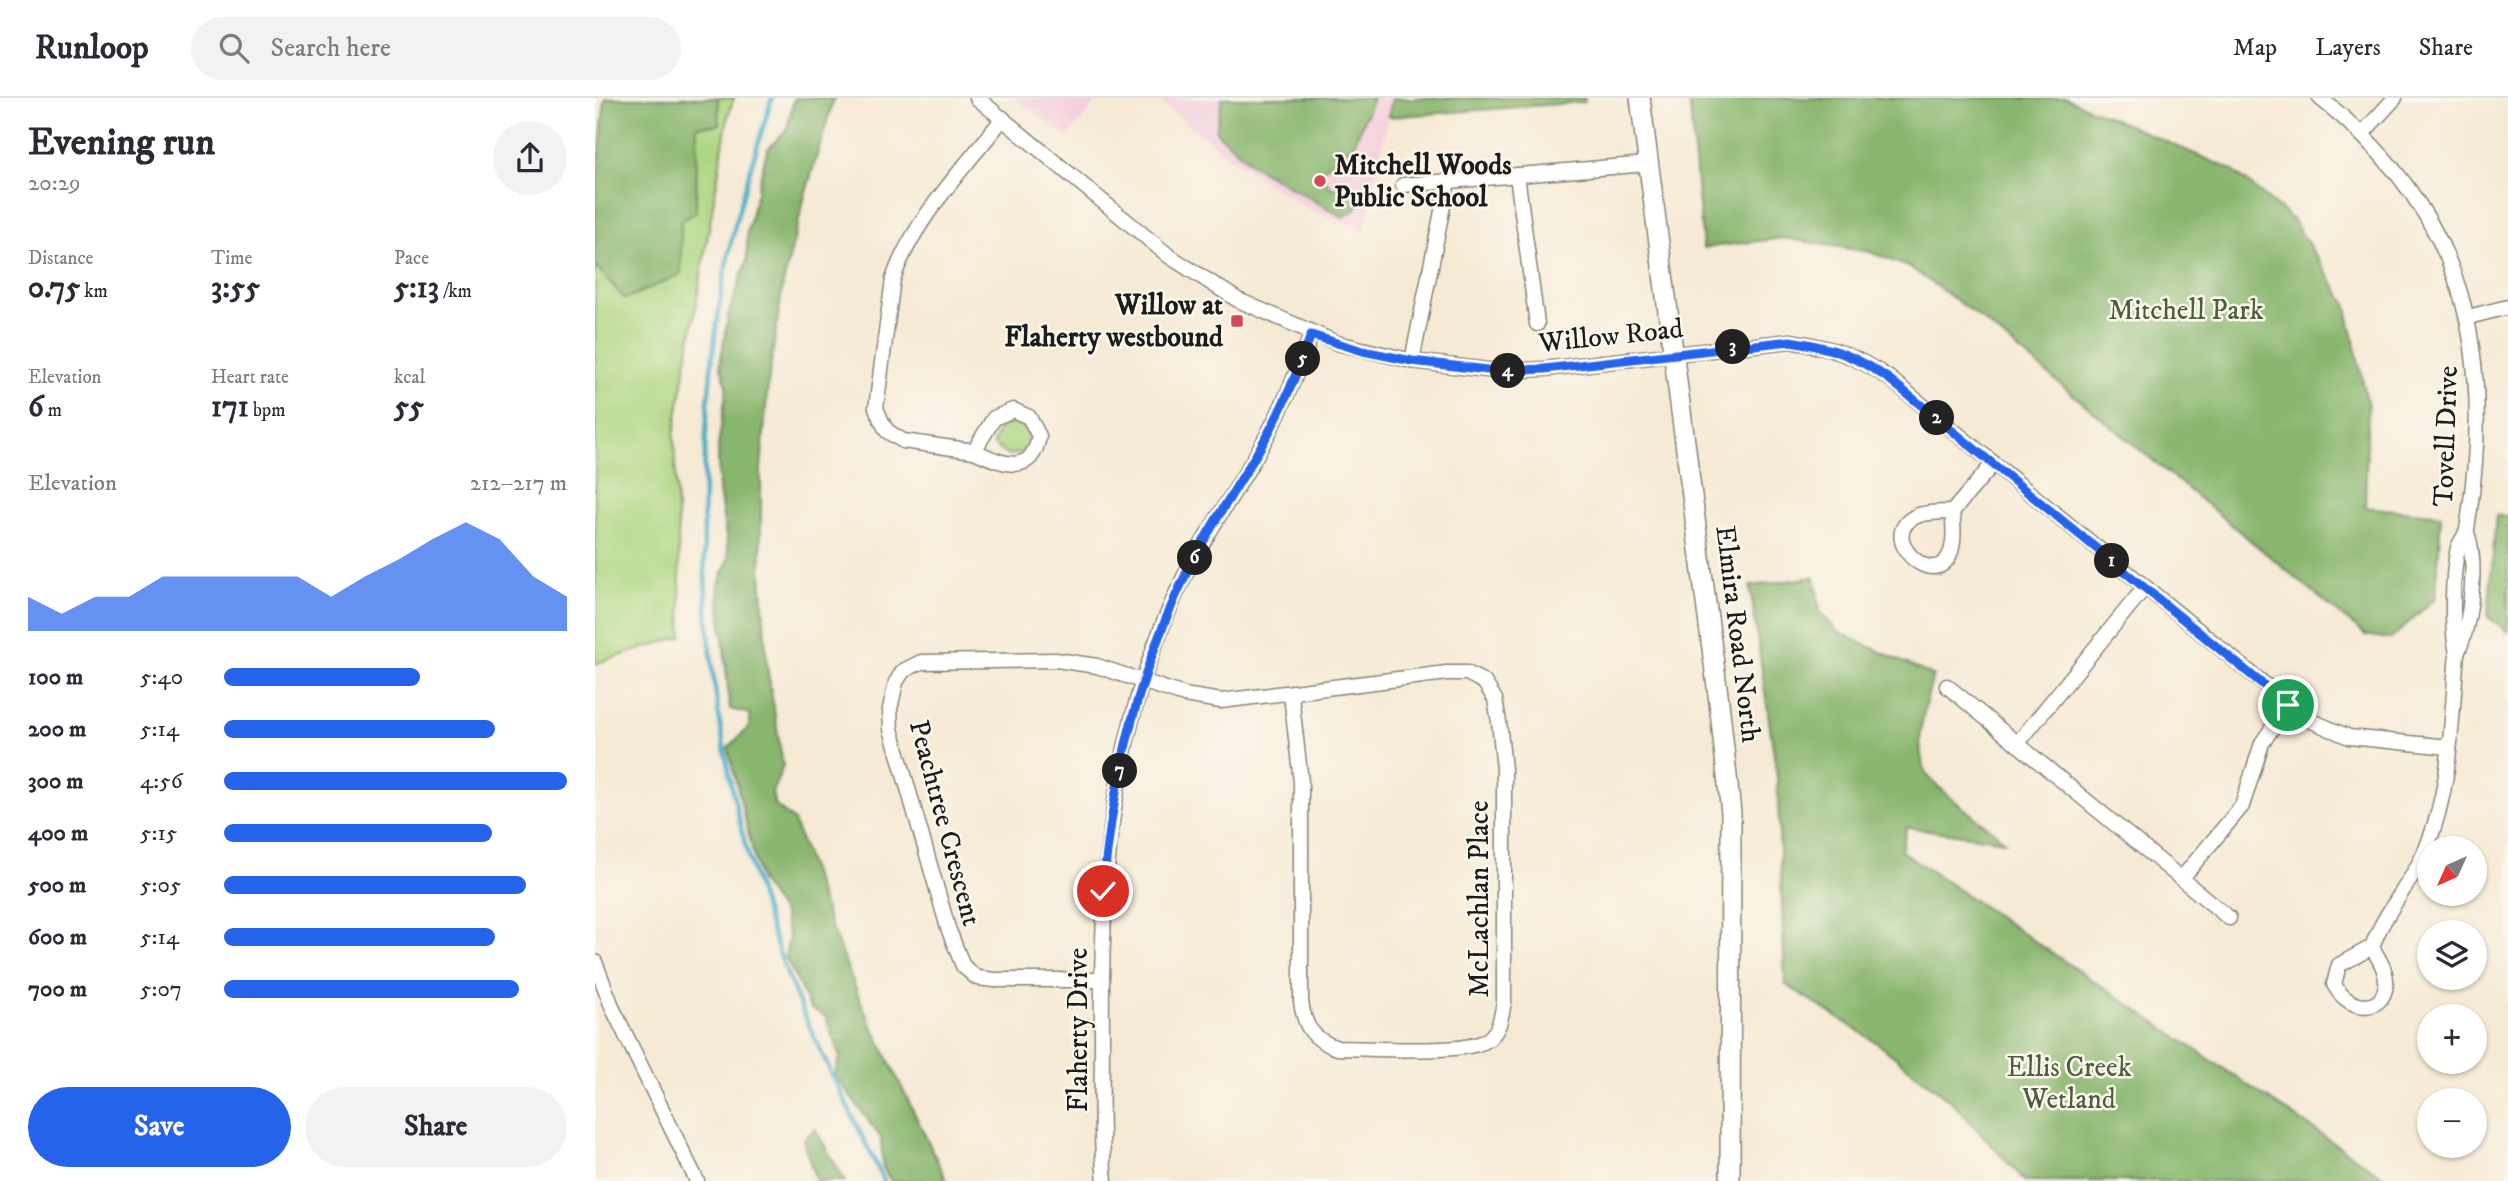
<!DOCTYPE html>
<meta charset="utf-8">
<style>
body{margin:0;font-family:"IM FELL DW Pica",serif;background:#f2f2f3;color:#2b2b33;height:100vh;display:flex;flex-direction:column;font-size:26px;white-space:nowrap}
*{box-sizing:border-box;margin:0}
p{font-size:23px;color:#7c7c81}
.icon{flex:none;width:38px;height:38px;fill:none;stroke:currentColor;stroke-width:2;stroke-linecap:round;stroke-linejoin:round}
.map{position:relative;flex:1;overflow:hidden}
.drawer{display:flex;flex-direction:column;background:#fff;width:595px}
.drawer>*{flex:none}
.needle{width:46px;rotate:225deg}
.buttons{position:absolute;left:1822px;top:738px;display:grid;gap:14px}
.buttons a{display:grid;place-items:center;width:70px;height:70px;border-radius:50%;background:#fff;box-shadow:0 2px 5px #0004;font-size:35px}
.pin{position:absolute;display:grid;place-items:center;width:60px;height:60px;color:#fff;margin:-30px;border:4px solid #fff;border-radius:50%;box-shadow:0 2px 7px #0007}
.km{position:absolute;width:35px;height:35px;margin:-18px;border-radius:50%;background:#222;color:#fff;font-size:19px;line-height:35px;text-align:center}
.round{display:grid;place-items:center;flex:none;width:74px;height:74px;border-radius:37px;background:#f2f2f3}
.headline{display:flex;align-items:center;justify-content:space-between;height:119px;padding:0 28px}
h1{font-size:38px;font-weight:700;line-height:52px}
.stats{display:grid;grid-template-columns:repeat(3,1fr);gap:10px;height:119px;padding:7px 28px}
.stats div{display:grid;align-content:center}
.stats b{font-size:30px;font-weight:700}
.stats small{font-size:19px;font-weight:400}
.stats p{font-size:19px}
.chart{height:196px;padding:14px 28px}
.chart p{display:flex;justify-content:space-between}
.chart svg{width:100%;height:126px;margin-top:7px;fill:#2563eb;opacity:.7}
.cta{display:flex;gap:14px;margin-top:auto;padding:14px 28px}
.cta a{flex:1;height:80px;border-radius:42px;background:#2563eb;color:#fff;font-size:28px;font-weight:700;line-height:80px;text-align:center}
.cta a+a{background:#f2f2f3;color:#2b2b33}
ul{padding:0 28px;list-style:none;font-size:23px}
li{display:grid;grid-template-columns:112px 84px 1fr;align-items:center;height:52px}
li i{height:18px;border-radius:9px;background:#2563eb}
header{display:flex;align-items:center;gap:42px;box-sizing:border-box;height:98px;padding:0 35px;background:#fff;border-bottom:2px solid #e1e1e2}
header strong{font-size:33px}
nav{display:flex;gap:38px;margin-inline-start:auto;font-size:24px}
.search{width:490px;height:63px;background:#f2f2f3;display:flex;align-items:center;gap:18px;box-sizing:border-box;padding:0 24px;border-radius:38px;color:#7c7c81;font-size:26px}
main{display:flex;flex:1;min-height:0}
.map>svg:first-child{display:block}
</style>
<header>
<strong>Runloop</strong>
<div class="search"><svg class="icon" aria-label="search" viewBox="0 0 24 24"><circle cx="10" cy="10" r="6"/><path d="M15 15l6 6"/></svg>Search here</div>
<nav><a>Map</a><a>Layers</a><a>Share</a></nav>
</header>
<main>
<section class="drawer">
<div class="headline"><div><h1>Evening run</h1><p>20:29</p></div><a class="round"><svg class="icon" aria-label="share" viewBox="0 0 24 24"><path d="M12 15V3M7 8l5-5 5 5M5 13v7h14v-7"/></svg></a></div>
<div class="stats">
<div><p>Distance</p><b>0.75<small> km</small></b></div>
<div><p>Time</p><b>3:55</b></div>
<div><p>Pace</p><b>5:13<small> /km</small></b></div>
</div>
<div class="stats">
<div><p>Elevation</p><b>6<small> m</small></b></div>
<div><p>Heart rate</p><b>171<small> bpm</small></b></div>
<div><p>kcal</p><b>55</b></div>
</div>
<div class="chart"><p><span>Elevation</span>212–217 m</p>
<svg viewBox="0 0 160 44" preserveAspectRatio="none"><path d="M0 44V32L10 38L20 32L30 32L40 25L50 25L60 25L70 25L80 25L90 32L100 25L110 19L120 12L130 6L140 12L150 25L160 32V44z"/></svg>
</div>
<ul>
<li><b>100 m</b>5:40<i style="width:57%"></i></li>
<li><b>200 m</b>5:14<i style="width:79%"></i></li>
<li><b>300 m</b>4:56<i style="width:100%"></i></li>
<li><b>400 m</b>5:15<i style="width:78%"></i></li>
<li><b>500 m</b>5:05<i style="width:88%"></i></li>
<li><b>600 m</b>5:14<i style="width:79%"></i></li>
<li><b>700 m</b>5:07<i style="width:86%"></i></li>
</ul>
<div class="cta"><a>Save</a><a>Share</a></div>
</section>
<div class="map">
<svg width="1913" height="1083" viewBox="0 0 1913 1083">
<rect width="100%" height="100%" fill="#fbf7ec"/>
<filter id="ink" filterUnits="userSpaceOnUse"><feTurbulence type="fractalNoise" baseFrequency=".0143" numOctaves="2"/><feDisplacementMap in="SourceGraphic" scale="14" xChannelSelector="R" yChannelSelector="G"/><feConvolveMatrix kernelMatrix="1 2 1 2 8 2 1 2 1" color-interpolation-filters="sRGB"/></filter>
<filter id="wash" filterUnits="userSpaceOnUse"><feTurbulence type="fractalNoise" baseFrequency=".00686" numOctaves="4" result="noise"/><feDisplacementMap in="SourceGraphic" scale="28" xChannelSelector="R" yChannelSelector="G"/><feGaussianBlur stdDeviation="1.57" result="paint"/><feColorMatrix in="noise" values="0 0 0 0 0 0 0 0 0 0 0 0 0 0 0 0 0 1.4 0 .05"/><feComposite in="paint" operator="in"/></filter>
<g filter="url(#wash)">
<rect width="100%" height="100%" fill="#f6ead5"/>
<!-- built -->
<g fill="#f4cfdd">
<polygon points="421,0 504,0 472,40"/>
<polygon points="561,0 797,0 770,133 709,109 630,56"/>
</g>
<!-- green -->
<g fill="#acd580" stroke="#64784e" stroke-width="2">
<polygon points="10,0 139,0 133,18 79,337 87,538 0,566 0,107"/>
<polygon points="421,324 432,333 433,345 425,355 412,357 398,346 404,330"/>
</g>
<!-- forest -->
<g fill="#89b66e" stroke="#526945" stroke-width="2">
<polygon points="10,0 123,0 124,27 102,28 101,114 86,123 86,176 30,201 0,167 0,103"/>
<polygon points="199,0 239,0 209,101 188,186 173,285 166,371 166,476 172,568 188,667 177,696 180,707 199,723 235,826 268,909 352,1083 296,1083 288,1070 286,1040 240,977 245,958 231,919 215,910 190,858 194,839 187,814 165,783 133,650 154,629 155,616 135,611 123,489 134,459 124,392 123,348 132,288 125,266 134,214 152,162 152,134 172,52 192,31"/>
<polygon points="627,0 778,0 759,46 725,74 736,90 755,88 767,99 761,111 748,119 659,68 621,34"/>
<polygon points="797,0 990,0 989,4 794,19"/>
<polygon points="1094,0 1471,0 1637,72 1697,121 1751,205 1773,308 1770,409 1846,417 1841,499 1796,541 1770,537 1379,215 1316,170 1275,154 1188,140 1108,150"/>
<polygon points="1901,417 1913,419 1913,534 1893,519"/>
<path d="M1220 479 1225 514 1243 534 1338 578C1330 607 1318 646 1331 675 1337 688 1396 731 1410 743L1312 729 1306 753 1795 1083H1430L1358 1005 1282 945 1190 886 1182 678 1155 488Z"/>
<polygon points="220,1031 250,1083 221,1083 208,1042"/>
</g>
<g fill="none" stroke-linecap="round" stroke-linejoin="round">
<!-- stream -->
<path stroke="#48adc8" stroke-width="4.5" d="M177 0C158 62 137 127 127 191 90 417 108 653 189 868 217 941 255 1012 289 1083"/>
</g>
</g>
<g filter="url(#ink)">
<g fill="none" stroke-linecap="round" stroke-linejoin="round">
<!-- minor casing -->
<g stroke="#898378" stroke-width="17">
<g id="minor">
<path d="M382 0 574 158 643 202 742 245 817 263 901 273 949 271 1195 243C1238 250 1257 256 1294 280L1712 621 1754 639 1854 649"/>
<path d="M1725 0C1871 115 1901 253 1872 431 1871 438 1865 443 1863 450 1857 475 1856 531 1862 555 1856 621 1857 689 1831 751 1817 785 1789 814 1777 849 1783 860 1792 872 1791 886 1788 918 1751 912 1739 886L1744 867 1777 849"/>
<polyline points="1767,36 1800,0"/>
<polyline points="922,77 942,226"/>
<polyline points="808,87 1052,66"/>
<polyline points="1873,219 1913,209"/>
<polyline points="817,263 853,83"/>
<path d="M418 312 434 319 444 338C437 380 406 365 379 353L399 320Z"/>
<path d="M379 353 308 343 292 333 286 322 281 310 298 181C319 120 369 71 408 20"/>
<path d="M1357 414C1372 524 1266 439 1324 417 1334 414 1347 414 1357 414L1398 366"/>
<path d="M1862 555C1876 527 1883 465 1872 435"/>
<polyline points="1352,588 1634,820"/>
<polyline points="1422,646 1550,489"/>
<polyline points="1587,780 1647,708 1667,645 1693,607"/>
<polyline points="0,864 18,911 102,1083"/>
<path d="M506 882H400L382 880 368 868 353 830 296 631 295 611 301 584 308 573 326 564 461 562 502 568 589 597 626 603 852 575H872L889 584 900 601 904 624 909 671V904C906 919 905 933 892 942 872 957 770 950 742 950 717 941 709 928 706 903V684L696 597"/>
<path d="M510 1083C505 1036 507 987 507 940 505 775 516 627 591 475 616 426 649 382 674 334 691 302 704 270 716 237"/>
</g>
</g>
<!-- major casing -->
<g stroke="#898378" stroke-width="22">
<polyline id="major" points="1045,0 1124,604 1136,715 1135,1083"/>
</g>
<!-- minor -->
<use href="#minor" stroke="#fff" stroke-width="14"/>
<!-- major -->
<use href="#major" stroke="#fff" stroke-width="19"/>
</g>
</g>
<g fill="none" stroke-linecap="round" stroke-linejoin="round" filter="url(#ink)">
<!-- route casing -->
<g stroke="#fff" stroke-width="14">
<path id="route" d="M508 793C517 684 543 575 591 476 615 426 648 382 674 334 691 303 704 270 716 237L768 253 817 263 901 273 949 271 1195 243C1238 250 1257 256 1294 281L1693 607"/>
</g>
<!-- route -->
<use href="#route" stroke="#2563eb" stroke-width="9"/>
</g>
<!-- markers -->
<g fill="#d1495b" stroke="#fbf7ec" stroke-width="2.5">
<circle cx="725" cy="83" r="7"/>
<rect x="635" y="216" width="14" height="14" rx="3.5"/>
</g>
<g text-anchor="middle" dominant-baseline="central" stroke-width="5" stroke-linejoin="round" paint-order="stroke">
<!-- poi labels -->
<g font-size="28" font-weight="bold" fill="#1c1c1c" stroke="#fbf7ec" text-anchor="start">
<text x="739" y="67">Mitchell Woods<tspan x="739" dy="32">Public School</tspan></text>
<text x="628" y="207" text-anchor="end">Willow at<tspan x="628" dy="32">Flaherty westbound</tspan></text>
</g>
<!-- park labels -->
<g font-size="28" fill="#4e5d3f" stroke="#fbf7ec">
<text x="1591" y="212">Mitchell Park</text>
<text x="1474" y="969">Ellis Creek<tspan x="1474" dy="32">Wetland</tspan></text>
</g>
<!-- street labels -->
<g font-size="28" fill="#1c1c1c" stroke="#fbf7ec">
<text transform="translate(1016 238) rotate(-6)">Willow Road</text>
<text transform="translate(1851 338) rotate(-88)">Tovell Drive</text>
<text transform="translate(1143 536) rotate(83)">Elmira Road North</text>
<text transform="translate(350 725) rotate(75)">Peachtree Crescent</text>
<text transform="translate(884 801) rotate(-90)">McLachlan Place</text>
<text transform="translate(483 932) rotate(-90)">Flaherty Drive</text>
</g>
</g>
</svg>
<div class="buttons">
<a><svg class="needle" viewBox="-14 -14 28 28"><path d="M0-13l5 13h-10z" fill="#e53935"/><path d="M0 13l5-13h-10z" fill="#7c7c81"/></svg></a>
<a><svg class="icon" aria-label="layers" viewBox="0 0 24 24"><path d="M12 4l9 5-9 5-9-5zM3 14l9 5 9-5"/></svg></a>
<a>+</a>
<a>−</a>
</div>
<div class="pin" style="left:1693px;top:607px;background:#1e9e55"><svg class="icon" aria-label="arrive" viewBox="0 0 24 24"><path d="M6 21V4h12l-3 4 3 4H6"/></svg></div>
<div class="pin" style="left:508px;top:793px;background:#d93025"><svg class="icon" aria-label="check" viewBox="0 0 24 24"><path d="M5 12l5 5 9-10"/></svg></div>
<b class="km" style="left:1517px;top:463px">1</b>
<b class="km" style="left:1342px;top:320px">2</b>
<b class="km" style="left:1138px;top:249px">3</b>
<b class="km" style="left:913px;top:273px">4</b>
<b class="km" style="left:708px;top:261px">5</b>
<b class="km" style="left:600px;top:460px">6</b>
<b class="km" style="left:525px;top:673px">7</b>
</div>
</main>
